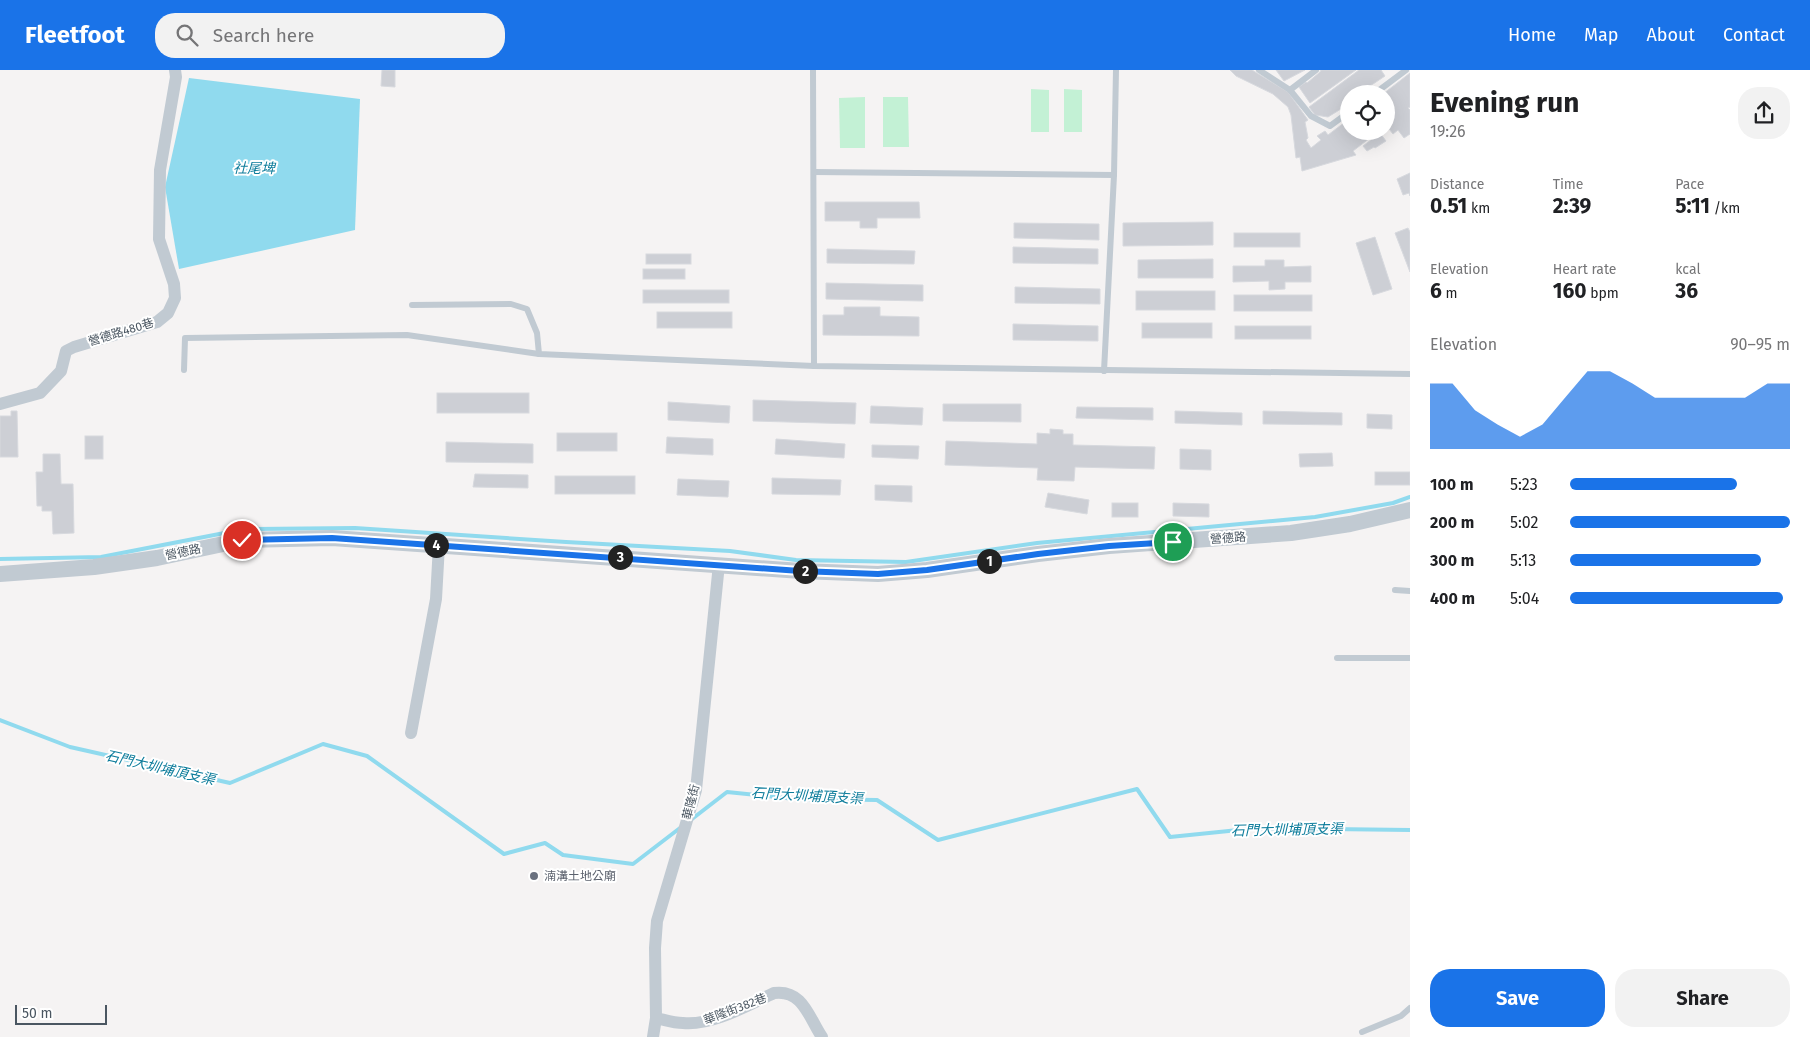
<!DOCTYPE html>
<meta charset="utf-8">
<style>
body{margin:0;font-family:"Fira Sans","Noto Sans TC",sans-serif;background:#f2f2f2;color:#202124;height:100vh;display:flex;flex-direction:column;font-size:19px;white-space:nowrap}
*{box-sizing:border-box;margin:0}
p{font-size:16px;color:#757577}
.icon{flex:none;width:28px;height:28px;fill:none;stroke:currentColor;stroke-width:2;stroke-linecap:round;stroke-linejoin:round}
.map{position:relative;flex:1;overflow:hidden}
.sheet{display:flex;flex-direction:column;background:#fff;width:400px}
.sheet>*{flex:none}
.controls{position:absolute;left:1340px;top:15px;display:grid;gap:10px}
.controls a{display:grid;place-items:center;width:55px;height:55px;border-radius:50%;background:#fff;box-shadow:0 5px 20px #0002;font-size:25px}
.scale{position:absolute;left:15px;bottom:12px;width:92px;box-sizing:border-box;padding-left:5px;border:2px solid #4a5661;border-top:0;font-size:14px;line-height:18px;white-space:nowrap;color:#4a5661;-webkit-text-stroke:4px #fff;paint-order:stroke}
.pin{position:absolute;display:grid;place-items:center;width:42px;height:42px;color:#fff;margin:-21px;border:2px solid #fff;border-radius:50%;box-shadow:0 1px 5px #0007}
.km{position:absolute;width:25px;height:25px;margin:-12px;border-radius:50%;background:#222;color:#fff;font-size:14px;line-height:25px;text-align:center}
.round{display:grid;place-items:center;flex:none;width:52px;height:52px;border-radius:20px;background:#f2f2f2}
.overview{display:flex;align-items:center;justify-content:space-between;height:85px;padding:0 20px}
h1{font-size:28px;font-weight:700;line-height:38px}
.stats{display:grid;grid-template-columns:repeat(3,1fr);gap:8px;height:85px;padding:5px 20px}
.stats div{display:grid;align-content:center}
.stats b{font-size:21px;font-weight:700}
.stats small{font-size:14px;font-weight:400}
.stats p{font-size:14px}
.chart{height:140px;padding:10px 20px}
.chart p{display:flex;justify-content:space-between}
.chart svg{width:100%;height:90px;margin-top:5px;fill:#1a73e8;opacity:.7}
.action{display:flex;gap:10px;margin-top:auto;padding:10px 20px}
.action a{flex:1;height:58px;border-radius:20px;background:#1a73e8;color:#fff;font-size:20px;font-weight:700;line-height:58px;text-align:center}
.action a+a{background:#f2f2f2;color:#202124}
ul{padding:0 20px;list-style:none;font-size:16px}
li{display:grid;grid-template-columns:80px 60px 1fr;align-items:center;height:38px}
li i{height:12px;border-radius:6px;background:#1a73e8}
header{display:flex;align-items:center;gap:30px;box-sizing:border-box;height:70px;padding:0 25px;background:#1a73e8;color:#fff}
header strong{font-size:24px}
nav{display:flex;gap:28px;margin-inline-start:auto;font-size:18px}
.search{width:350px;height:45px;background:#f2f2f2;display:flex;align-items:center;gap:12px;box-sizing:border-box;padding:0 18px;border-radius:20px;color:#757577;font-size:19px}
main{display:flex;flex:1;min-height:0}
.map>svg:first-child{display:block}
</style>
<header>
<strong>Fleetfoot</strong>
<div class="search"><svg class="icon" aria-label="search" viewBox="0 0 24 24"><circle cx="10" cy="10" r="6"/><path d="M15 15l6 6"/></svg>Search here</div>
<nav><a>Home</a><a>Map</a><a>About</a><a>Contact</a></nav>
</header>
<main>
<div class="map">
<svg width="1410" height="967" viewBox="0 0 1410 967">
<rect width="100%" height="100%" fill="#f5f3f3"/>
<!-- green -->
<g fill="#c3f1d5">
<polygon points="1031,19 1049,20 1049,62 1031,62"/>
<polygon points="1064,19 1082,20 1082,62 1064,62"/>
<polygon points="865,27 865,78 840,78 839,28"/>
<polygon points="883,27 908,27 909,77 883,77"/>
</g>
<!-- water -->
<polygon fill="#90daee" points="189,8 360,29 355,160 179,199 165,117"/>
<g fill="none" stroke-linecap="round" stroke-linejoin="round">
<!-- stream -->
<g stroke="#90daee" stroke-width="4">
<polyline points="0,489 101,487 245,459 355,458 566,472 730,481 796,490 906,492 1037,473 1315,447 1393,433 1410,427"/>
<polyline points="0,650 70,677 230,713 323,674 367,686 504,784 545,773 563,785 633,794 680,758"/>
<polyline points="692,749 727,722 795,729 877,730 938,770 1137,719 1170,767 1258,758 1410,760"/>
</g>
</g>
<!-- building -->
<g fill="#cdcfd5" stroke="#d7d9de">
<polygon points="382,0 395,0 395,17 381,16"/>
<polygon points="1230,0 1252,0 1288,22 1308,50 1305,52 1308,68 1306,70 1311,78 1321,70 1317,66 1325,61 1328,65 1349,49 1349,61 1379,61 1353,81 1356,85 1302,101 1300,87 1296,88 1291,45 1288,37 1273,24 1236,6"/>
<polygon points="1276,0 1305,0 1284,11"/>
<polygon points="1321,0 1356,0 1310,33 1299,17 1306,12 1307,13 1320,2"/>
<polygon points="1359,0 1381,0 1385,6 1364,20 1365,21 1362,24 1349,24 1349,34 1328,47 1315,45 1309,37"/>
<polygon points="1410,3 1410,37 1408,38 1410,40 1410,64 1404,68 1398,60 1393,64 1386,55 1386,24 1383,24"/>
<polygon points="1380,63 1386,71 1375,78 1374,77 1367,81 1363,76"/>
<polygon points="1410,103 1410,126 1409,123 1403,125 1397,109"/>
<polygon points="825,132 919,132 920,148 877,148 877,158 860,158 860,151 825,151"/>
<polygon points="1213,152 1213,175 1123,176 1123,153"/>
<polygon points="1014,153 1099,154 1099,170 1014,168"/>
<polygon points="1408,158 1410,162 1410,202 1395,163"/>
<rect x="1234" y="163" width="66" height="14"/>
<polygon points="1375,167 1392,219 1373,225 1356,173"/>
<polygon points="1013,177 1098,179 1098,194 1013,193"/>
<polygon points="827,179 915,181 914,194 827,193"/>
<rect x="646" y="184" width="45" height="10"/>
<polygon points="1213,189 1213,208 1138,208 1138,190"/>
<polygon points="1265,190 1284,190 1284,197 1311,196 1311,212 1285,212 1285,219 1269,220 1269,211 1233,212 1233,196 1265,196"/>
<rect x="643" y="199" width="42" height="10"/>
<polygon points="826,213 923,215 923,231 826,229"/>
<polygon points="1015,217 1100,219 1100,234 1015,233"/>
<rect x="643" y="220" width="86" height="13"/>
<rect x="1136" y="221" width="79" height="19"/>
<rect x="1234" y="225" width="78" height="16"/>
<polygon points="844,237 880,237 880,246 919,247 919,266 823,265 823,245 844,245"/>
<rect x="657" y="242" width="75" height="16"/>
<rect x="1142" y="253" width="70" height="15"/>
<polygon points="1013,254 1098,256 1098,271 1013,270"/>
<rect x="1235" y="256" width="76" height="13"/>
<rect x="437" y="323" width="92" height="20"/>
<polygon points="753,330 856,333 855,354 753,351"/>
<polygon points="668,332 730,336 729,353 668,350"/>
<polygon points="943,334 1021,334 1021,352 943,351"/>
<polygon points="871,336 923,338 922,355 870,353"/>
<polygon points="1077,337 1153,338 1153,350 1076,348"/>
<polygon points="11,341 17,341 18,387 0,387 0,346 11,346"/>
<polygon points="1175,341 1242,343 1242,355 1175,353"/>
<polygon points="1263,341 1342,343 1342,355 1263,354"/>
<polygon points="1367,344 1392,345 1392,359 1367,358"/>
<polygon points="1050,359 1063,360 1063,364 1073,364 1073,375 1155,377 1154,399 1075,397 1074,411 1037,410 1038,398 945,395 946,371 1037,374 1037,363 1050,364"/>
<rect x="557" y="363" width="60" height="18"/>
<rect x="85" y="366" width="18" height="23"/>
<polygon points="667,367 713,369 713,385 666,383"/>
<polygon points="776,369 845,374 844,388 775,384"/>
<polygon points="446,372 533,374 533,393 446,392"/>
<polygon points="872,375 919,376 918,389 872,387"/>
<polygon points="1180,379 1211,380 1211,400 1180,399"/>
<polygon points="1332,383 1333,396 1300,397 1299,384"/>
<polygon points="43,384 60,384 61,414 73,414 74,463 53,464 52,441 42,441 42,436 37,436 36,402 43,402"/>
<rect x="1375" y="402" width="35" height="13"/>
<polygon points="475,404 528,405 528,418 473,417"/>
<rect x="555" y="406" width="80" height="18"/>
<polygon points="772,408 841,410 840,425 772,424"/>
<polygon points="678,409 729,411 728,427 677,425"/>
<polygon points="875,415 912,416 912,432 875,430"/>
<polygon points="1048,423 1089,430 1087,444 1045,437"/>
<rect x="1112" y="433" width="26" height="14"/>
<polygon points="1173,433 1209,434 1209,447 1173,446"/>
</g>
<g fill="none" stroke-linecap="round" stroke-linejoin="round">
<!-- service -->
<g stroke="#c1cad2" stroke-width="6">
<polyline points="813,0 814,296"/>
<polyline points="1259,0 1290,20 1311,46 1330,56 1349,42"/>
<polyline points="1290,20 1316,0"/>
<polyline points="1374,24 1406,0"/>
<polyline points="814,102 1114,105"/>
<polyline points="412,235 511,234 527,239 537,263 539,284"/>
<polyline points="184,300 185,268 407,265 539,284 814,296 1410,304"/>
<polyline points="1104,301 1114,105 1116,0"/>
<polyline points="1395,520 1410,521"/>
<polyline points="1337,588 1410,588"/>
<polyline points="1362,962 1401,946 1410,938"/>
</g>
<!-- minor -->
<g stroke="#c1cad2" stroke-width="12">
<polyline points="0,334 40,323 61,301 66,281 74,277 157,252 168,243 175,228 174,214 159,169 160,100 176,7 175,0"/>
<polyline points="411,663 436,529 439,475"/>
<path d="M656 948C665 950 674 953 683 953 712 956 748 935 774 923 803 919 809 948 822 967"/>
<polyline points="653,967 656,948 655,878 657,851 696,720 719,494"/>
</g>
<!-- tertiary -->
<polyline stroke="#c1cad2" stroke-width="16" points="0,504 94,497 157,488 242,470 332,468 801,501 878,504 927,500 1038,484 1109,476 1291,463 1350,454 1410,440"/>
</g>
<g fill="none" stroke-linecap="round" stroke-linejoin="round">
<!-- route casing -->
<g stroke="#fff" stroke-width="10">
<polyline id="route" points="242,470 332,468 800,501 878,504 927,500 1038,484 1109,476 1173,472"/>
</g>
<!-- route -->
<use href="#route" stroke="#1a73e8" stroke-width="6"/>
</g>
<!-- markers -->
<circle fill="#6b7280" stroke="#fff" stroke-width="2" cx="534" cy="806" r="5"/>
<g text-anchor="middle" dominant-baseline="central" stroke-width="4" stroke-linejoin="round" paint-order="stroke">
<!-- street labels -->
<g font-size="12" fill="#4a5661" stroke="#fff">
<text transform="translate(121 262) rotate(-17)">營德路480巷</text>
<text transform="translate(1228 468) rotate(-4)">營德路</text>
<text transform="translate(183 482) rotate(-12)">營德路</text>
<text transform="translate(691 732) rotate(-76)">華隆街</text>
<text transform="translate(735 939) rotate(-21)">華隆街382巷</text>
</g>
<!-- worship labels -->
<g font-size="12" fill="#5b616d" stroke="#fff" text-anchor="start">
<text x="544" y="806">湳溝土地公廟</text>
</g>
<!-- water labels -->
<g font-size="14" font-style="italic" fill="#0c7c9b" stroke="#fff">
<text x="254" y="98">社尾埤</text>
<text transform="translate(160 698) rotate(13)">石門大圳埔頂支渠</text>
<text transform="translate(807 726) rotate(3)">石門大圳埔頂支渠</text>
<text transform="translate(1287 760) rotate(-1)">石門大圳埔頂支渠</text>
</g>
</g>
</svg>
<div class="controls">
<a><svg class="icon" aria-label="locate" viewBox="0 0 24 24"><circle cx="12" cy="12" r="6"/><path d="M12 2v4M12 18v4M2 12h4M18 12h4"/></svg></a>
</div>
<div class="scale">50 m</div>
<div class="pin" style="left:1173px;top:472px;background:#1e9e55"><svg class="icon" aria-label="arrive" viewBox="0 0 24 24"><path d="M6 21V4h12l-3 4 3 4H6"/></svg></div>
<div class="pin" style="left:242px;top:470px;background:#d93025"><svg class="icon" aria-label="check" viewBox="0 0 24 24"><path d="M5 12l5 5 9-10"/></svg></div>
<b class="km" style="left:989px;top:491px">1</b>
<b class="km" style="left:805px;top:501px">2</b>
<b class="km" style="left:620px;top:487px">3</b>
<b class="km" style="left:436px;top:475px">4</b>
</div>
<section class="sheet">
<div class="overview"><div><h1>Evening run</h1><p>19:26</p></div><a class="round"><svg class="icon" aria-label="share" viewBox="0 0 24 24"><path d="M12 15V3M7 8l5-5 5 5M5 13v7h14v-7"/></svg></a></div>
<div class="stats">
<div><p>Distance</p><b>0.51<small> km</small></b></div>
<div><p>Time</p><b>2:39</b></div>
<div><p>Pace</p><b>5:11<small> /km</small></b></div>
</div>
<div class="stats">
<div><p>Elevation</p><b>6<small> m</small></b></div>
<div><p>Heart rate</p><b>160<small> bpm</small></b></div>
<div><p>kcal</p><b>36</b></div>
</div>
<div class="chart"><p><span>Elevation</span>90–95 m</p>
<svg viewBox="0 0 160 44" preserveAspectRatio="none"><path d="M0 44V12L10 12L20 25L30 32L40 38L50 32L60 19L70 6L80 6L90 12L100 19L110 19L120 19L130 19L140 19L150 12L160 12V44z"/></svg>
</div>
<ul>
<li><b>100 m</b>5:23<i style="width:76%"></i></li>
<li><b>200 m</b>5:02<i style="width:100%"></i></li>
<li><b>300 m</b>5:13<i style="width:87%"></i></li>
<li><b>400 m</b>5:04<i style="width:97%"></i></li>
</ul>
<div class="action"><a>Save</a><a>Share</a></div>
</section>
</main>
